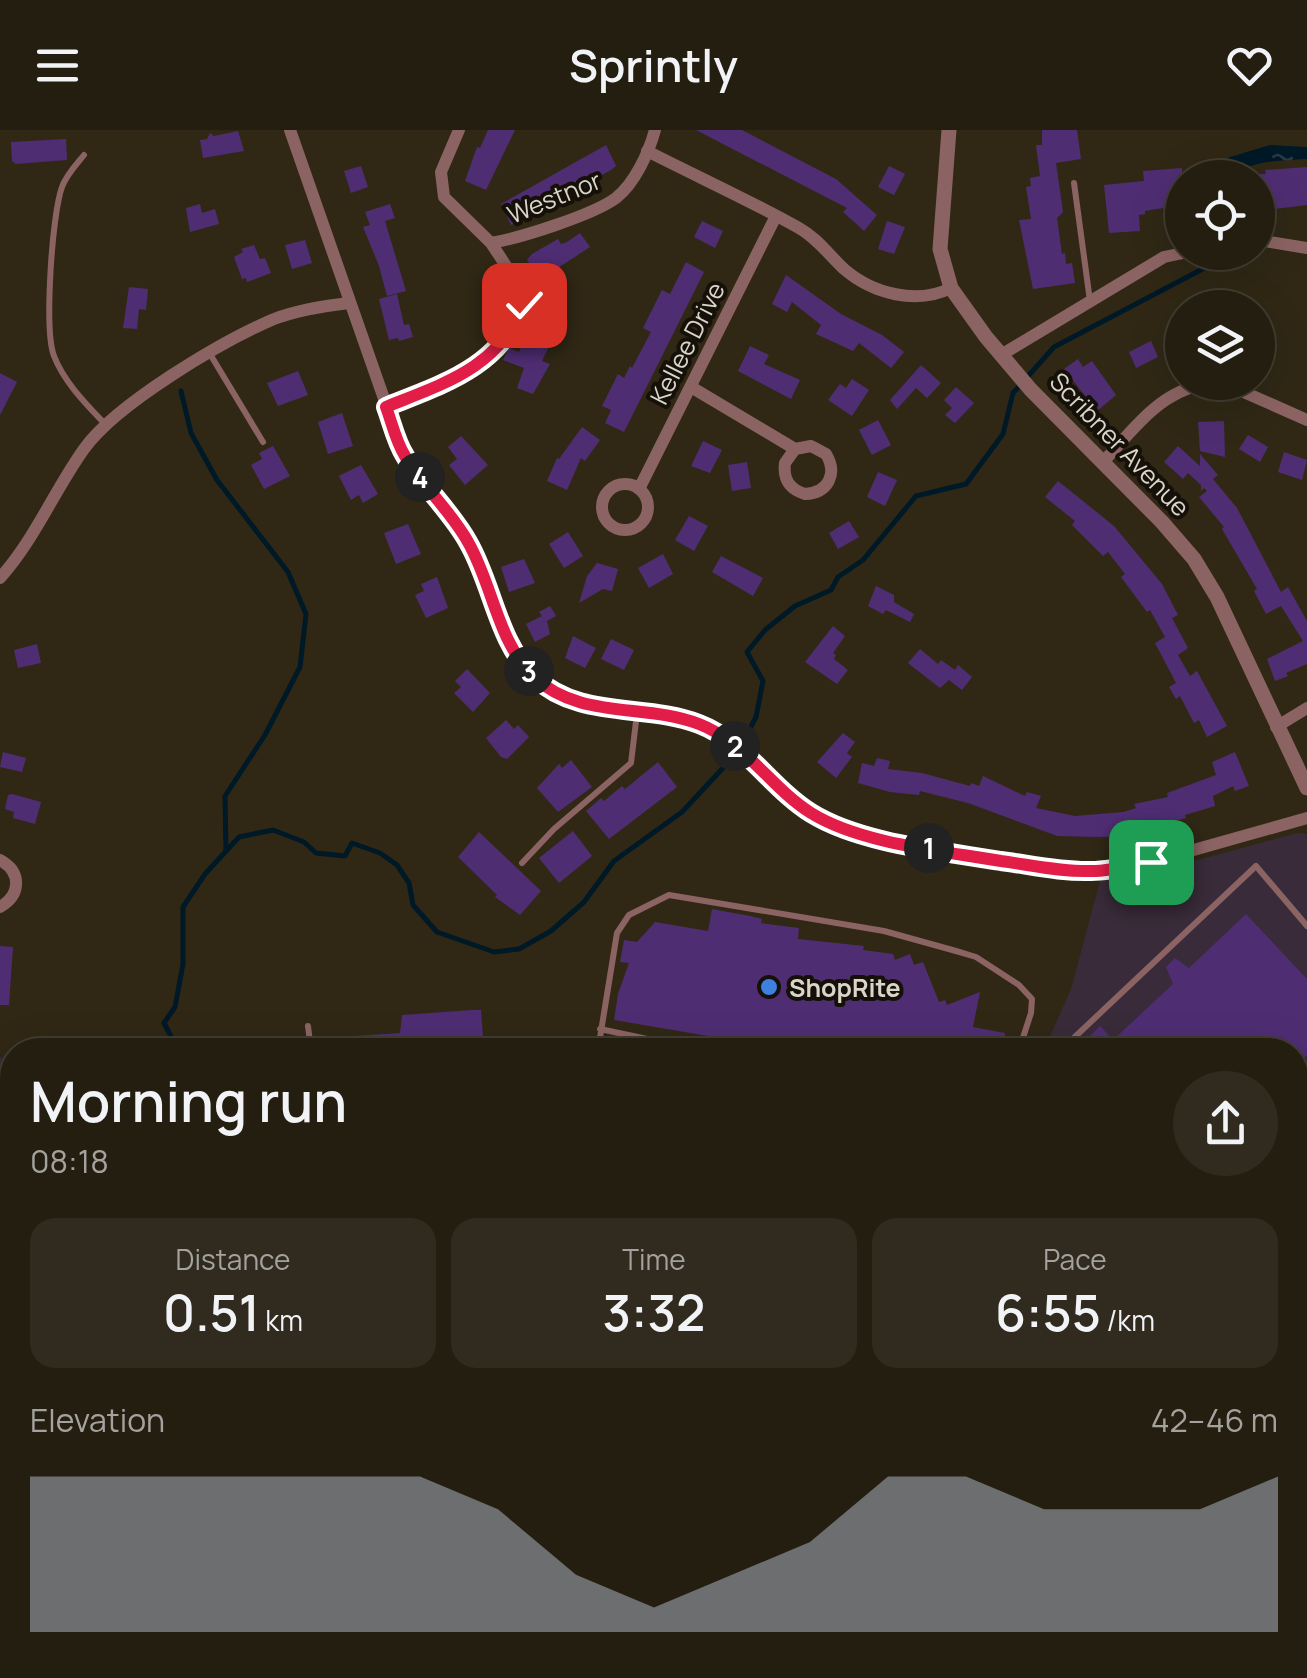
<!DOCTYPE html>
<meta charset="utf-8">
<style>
body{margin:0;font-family:Manrope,sans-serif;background:#302b1e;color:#f1f3f6;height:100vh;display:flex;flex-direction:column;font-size:38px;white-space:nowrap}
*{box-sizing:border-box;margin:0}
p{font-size:32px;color:#a3a29f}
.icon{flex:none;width:55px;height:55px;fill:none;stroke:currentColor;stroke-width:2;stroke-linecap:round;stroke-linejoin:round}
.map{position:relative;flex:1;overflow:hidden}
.drawer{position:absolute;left:0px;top:908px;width:1308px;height:642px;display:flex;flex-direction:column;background:#241e10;border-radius:40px 40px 0 0;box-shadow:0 10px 40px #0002,0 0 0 2px #413c30}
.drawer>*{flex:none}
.buttons{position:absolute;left:1165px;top:30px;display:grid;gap:20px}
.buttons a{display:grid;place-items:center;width:110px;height:110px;border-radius:50%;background:#241e10;box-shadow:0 10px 40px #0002,0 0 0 2px #413c30;font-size:50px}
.pin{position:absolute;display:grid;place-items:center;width:85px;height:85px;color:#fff;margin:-42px;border-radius:20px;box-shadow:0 5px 15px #0006}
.km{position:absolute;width:50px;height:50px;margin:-25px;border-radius:50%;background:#222;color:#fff;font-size:28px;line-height:50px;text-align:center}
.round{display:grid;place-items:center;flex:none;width:105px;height:105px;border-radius:52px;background:#302b1e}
.overview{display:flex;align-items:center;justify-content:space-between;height:170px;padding:0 30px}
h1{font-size:55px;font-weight:600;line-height:75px}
.figures{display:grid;grid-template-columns:repeat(3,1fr);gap:15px;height:170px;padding:10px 30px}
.figures div{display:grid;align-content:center;border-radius:25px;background:#302b1e;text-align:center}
.figures b{font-size:50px;font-weight:600}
.figures small{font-size:28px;font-weight:400}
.figures p{font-size:28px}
.chart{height:280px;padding:20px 30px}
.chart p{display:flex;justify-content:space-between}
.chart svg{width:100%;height:180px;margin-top:10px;fill:#8c9099;opacity:.7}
header{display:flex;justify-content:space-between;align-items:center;height:130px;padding:0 30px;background:#241e10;font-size:45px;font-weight:600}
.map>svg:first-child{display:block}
</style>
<header><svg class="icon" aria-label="menu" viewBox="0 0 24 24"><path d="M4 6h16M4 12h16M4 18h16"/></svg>Sprintly<svg class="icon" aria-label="heart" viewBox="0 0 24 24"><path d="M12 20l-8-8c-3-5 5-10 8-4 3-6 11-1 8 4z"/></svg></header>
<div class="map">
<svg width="1307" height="1548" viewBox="0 0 1307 1548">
<defs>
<pattern id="forest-crowns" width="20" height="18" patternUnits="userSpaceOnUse" patternTransform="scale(2.5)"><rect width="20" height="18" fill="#03583a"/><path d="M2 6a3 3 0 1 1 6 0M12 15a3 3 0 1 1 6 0" fill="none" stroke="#276f55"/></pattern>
<pattern id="water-ripples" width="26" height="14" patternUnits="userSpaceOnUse" patternTransform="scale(2.5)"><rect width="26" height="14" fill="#001927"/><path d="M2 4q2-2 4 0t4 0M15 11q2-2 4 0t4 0" fill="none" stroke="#253a45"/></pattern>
</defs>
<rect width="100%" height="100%" fill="#302815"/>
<!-- commercial -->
<g fill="#392b39">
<polygon points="1297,703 1307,704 1307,1251 1295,1249 1295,920 1044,920 1071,859 1100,751 1157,741"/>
<polygon points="0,927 12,933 12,1015 0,1051"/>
</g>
<!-- forest -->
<polygon fill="url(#forest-crowns)" points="727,1538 1276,1538 1284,1543 1280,1548 812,1548"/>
<!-- water -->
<path fill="url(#water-ripples)" d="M1270 15 1307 17V29C1280 31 1251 30 1230 47L1224 45 1223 33 1230 27Z"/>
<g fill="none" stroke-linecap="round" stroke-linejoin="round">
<!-- stream -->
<g stroke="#001927" stroke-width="5">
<polyline points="181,261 191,303 217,350 288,442 306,484 300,537 265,605 225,666 226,721"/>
<polyline points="745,608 756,587 763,551 747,522 765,500 795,476 831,460 838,447 863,430 916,366 966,354 1003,304 1013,263 1054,217 1214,133 1228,122"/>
<polyline points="178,920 164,893 175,877 183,834 183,777 205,744 239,707 273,700 304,712 316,723 345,726 352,713 380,723 397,735 409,753 413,775 437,802 494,822 519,819 551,801 584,772 614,731 682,682 723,638"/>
<polyline points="0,1233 12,1211"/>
</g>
</g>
<!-- building -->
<g fill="#4f2d73">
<polygon points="488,0 515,0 486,60 465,51 477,17 480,18"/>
<polygon points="696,0 742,0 836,49 877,85 864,101 843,82 847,78"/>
<polygon points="1042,0 1077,0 1081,29 1056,33 1063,82 1057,88 1062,124 1065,123 1066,134 1072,133 1075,153 1033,159 1019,90 1031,89 1026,57 1031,56 1030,48 1040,46 1036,15 1042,15"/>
<polygon points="238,1 244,21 203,28 200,10 207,9 210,3 214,6"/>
<polygon points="66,9 67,30 16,34 12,31 11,12"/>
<polygon points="606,15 616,36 611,40 543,77 545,81 511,95 501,74"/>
<polygon points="361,36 368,57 351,63 344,41"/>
<polygon points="889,36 905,44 894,65 878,57"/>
<polygon points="1307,37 1307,75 1258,81 1258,44 1266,44 1265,40"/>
<polygon points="1182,38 1182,75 1145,81 1145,84 1139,85 1140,101 1109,103 1104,55 1144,51 1143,41"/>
<polygon points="200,74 202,83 215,79 219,94 190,102 186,78"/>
<polygon points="390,74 395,88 385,91 406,161 387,166 379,136 363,97 370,95 365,82"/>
<polygon points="702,91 723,101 715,118 694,107"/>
<polygon points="887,91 905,97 894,124 878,119"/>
<polygon points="580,103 590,117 541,149 527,130 532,124 558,109 561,114 567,112"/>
<polygon points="305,110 312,133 292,139 285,115"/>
<polygon points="254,115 260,129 265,128 271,143 247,152 246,148 242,149 234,127 243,122 241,119"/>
<polygon points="686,132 704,142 624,302 605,293 611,280 602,276 618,244 624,248 630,236 632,238 651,202 643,198 662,160 670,164"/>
<polygon points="786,145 841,184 882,205 904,222 891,238 859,213 853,221 816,204 821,195 792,172 787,182 772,174"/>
<polygon points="129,157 148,159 146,180 139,179 137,199 123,198"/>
<polygon points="397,164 404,195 409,194 413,207 399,211 398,208 389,210 379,169"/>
<polygon points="541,166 562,174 558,186 563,188 542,231 550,234 533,264 517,258 524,238 503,230 509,218 519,222 539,179 536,178"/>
<polygon points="1151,211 1158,227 1136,238 1129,222"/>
<polygon points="750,216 769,225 764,234 800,250 791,269 738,241"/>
<polygon points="1078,229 1083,237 1092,231 1116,265 1097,281 1064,239"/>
<polygon points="921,235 941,253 927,268 916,258 897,279 890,270"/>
<polygon points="298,241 308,265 278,276 267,253"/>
<polygon points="0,243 17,252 0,285"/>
<polygon points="852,249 869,260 852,286 828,270 840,254 846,258"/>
<polygon points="956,257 974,273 955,293 945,285 952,278 944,270"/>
<polygon points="342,283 353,316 328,324 318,292"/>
<polygon points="878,290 891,315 872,325 859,300"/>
<polygon points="1224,291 1225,327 1200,321 1198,292"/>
<polygon points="582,297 600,310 585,331 581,328 567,360 547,351 557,328 559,329"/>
<polygon points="1248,305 1268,317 1260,332 1239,319"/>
<polygon points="461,306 488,335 465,355 449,335 457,329 448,317"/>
<polygon points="703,311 722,320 710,343 691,336"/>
<polygon points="273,316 290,346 264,359 251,335 262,329 259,323"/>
<polygon points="1178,316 1200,336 1200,324 1218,345 1213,349 1237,378 1281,462 1288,457 1307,491 1307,534 1286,543 1288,546 1275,551 1267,529 1303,511 1281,476 1266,484 1254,461 1257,459 1222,399 1224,397 1199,367 1207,361 1204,358 1201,361 1201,355 1188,343 1183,349 1164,332"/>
<polygon points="1284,322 1307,330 1302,350 1278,342"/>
<polygon points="747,332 751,358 732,361 728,335"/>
<polygon points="361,335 378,364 363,373 359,365 351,370 339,346"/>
<polygon points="878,342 897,350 885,376 867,367"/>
<polygon points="1058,351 1114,396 1162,454 1178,485 1172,488 1188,518 1178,525 1190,546 1197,541 1227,596 1207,607 1199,590 1194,593 1180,566 1176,569 1169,557 1176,553 1155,513 1165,507 1150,480 1147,482 1121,447 1125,444 1108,422 1103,426 1072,395 1075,391 1045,367"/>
<polygon points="689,386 708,396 694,421 675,410"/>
<polygon points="849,391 859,407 838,419 829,403"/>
<polygon points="408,394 421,424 396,434 384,403"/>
<polygon points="568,402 583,426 564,438 549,414"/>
<polygon points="663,424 673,444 649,458 638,438"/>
<polygon points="721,426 763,448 753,466 712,442"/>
<polygon points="524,429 535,453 509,462 501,437"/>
<polygon points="597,433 618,439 612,461 603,459 579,473 587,446"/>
<polygon points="437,447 448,478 426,488 415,465 424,461 421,454"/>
<polygon points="876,456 894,465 894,472 914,484 910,492 886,480 883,484 868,476"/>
<polygon points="550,476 556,486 547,491 550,504 535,512 526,494 542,486 539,482"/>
<polygon points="833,496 845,506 833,523 836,525 834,529 848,540 837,554 805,532"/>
<polygon points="573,506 596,518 585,538 565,528"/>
<polygon points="611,509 634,520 624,540 601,529"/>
<polygon points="37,514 41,533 18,538 14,520"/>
<polygon points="920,519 938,534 941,530 955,540 958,535 972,547 962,560 949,550 940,558 908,533"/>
<polygon points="467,539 490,563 473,582 454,563 461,557 455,551"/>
<polygon points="506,590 514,599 518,595 529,607 507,629 501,627 486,608"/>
<polygon points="843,603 855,612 847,623 852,627 836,648 817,632"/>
<polygon points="3,622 26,628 22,642 0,637"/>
<polygon points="1235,622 1249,656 1235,661 1233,656 1213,666 1215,676 1185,685 1186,688 1121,706 1100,707 1057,706 968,673 920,661 919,665 890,662 858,653 862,633 874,636 877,628 890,631 888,639 922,643 970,656 971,653 979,656 983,646 1025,666 1027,662 1041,666 1036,678 1075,686 1123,682 1136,678 1134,674 1168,667 1167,663 1216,645 1212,632"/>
<polygon points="571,630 592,657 558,682 537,658 559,634 562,638"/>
<polygon points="658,632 677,657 609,709 586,681 601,668 604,671 622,656 625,659"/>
<polygon points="12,664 41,672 35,694 13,688 14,682 5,679 8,665"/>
<polygon points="573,701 592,726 559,753 539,728"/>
<polygon points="479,702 541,761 520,785 495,767 497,765 458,727"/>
<polygon points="712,779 750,786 762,789 761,793 799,798 798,809 864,816 863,820 893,824 895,830 910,824 914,835 923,832 939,872 945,870 947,875 980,862 973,897 1005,903 1002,920 790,920 614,890 618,864 629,833 620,832 624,810 637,812 655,792 708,801"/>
<polygon points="1246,784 1307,849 1307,925 1295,936 1295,920 1097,920 1087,909 1100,896 1113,910 1173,854 1166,837 1175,828 1189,838"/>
<polygon points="0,816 13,817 9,875 0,875"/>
<polygon points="472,880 481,880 484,920 326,920 325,908 400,903 402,885"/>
<polygon points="12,1339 12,1370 0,1390 0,1354"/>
</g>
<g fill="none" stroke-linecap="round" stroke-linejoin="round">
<!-- service -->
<g stroke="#8c6363" stroke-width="6">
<path d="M84 25C76 35 66 45 62 57 52 84 44 200 54 226 64 252 86 274 105 294"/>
<polyline points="1074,53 1090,171"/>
<polyline points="210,224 263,312"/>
<polyline points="522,733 554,699 631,633 637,583"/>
<polyline points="308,896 311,920"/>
<polyline points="600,899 647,909"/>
<polyline points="598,920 617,803 629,785 669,765 884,801 956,821 976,827 1019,855 1032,869 1031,883 1019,920"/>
<polyline points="645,920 647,909 716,920"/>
<polyline points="1061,920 1256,736 1307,796"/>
<polyline points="1295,966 1307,954"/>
<polyline points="1295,1175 1307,1163"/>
<polyline points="1295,1235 1307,1236"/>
<polyline points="0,1328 12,1327"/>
<polyline points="0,1412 12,1392"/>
<polyline points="1295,1419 1307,1423"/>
<polyline points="1295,1479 1307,1465"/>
<polyline points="0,1483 6,1483 12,1489"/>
<polyline points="0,1513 12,1498"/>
</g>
<!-- minor -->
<g stroke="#8c6363" stroke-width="12">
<polyline points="290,0 403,323 466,408 485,445 509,513 522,533 546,556 583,573 694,592 735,615 781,660 814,685 849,700 969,726 1066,741 1094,741 1151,732 1307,688"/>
<path d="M647 21C698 47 749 70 799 98 817 108 829 125 844 139 873 164 917 175 951 158"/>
<polyline points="1258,110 1307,118"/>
<path d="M491 113C520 108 593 85 616 68 635 53 649 22 655 0"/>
<polyline points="1001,225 1164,127 1188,122"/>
<path d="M691 257 795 319 811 316 826 324C838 344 828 363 805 364 789 359 783 349 785 333L795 319"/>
<path d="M386 277C445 253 498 238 524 175L516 151 491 113 444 67 441 42 459 0"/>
<path d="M1102 333C1137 296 1172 244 1230 256L1307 290"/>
<circle cx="625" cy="377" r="23"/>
<polyline points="639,359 776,86"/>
<path d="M0 448C35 409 54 361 84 319 116 274 222 211 274 189 298 180 323 176 349 173"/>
<polyline points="1276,597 1307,578"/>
<path d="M0 730C22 742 21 765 0 777"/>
<polyline points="306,1538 312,1548"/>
</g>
<!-- tertiary -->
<polyline stroke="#8c6363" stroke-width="15" points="949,0 940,119 951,158 986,207 1031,260 1162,392 1194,429 1217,467 1307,658"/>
<!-- primary -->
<g stroke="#ef9c9d" stroke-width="20">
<polyline points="0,1265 12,1264"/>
<polyline points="1295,1353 1307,1355"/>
</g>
</g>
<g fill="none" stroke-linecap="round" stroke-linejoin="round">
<!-- route casing -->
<g stroke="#fff" stroke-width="20">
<path id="route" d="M524 175C498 238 445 253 386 277 392 293 396 312 405 326 423 357 451 381 468 412 493 455 497 511 534 547 580 590 645 573 699 594 744 611 771 658 811 683 861 714 943 721 1001 731 1031 735 1061 742 1091 741 1111 741 1131 736 1151 732"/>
</g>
<!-- route -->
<use href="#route" stroke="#e11d48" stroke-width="12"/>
</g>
<!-- markers -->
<circle fill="#3f7fe0" stroke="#151109" stroke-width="4" cx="769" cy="857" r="10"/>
<g text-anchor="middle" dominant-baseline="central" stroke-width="8" stroke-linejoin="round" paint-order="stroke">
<!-- street labels -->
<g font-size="25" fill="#dad5ca" stroke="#151109">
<text transform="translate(554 67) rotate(-22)">Westnor</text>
<text transform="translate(687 213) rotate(-63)">Kellee Drive</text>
<text transform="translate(1120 314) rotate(46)">Scribner Avenue</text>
</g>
<!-- poi labels -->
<g font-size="25" font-weight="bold" fill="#dad5ca" stroke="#151109" text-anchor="start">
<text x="789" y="857">ShopRite</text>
</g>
</g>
</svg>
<div class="buttons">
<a><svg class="icon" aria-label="locate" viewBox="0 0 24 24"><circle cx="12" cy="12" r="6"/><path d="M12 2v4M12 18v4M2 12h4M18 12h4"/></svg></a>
<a><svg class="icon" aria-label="layers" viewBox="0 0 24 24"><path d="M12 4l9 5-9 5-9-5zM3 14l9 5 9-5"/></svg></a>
</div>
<div class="pin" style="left:1151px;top:732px;background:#1e9e55"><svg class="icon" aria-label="arrive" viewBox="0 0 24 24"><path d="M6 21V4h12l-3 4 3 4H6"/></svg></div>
<div class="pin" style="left:524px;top:175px;background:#d93025"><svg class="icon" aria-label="check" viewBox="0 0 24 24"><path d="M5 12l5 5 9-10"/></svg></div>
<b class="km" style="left:929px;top:718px">1</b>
<b class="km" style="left:735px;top:616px">2</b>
<b class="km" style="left:529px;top:541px">3</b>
<b class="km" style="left:420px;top:347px">4</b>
<section class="drawer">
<div class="overview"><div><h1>Morning run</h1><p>08:18</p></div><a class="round"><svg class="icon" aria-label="share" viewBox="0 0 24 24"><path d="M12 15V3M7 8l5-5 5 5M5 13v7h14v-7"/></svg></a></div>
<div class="figures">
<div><p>Distance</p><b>0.51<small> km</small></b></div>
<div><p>Time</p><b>3:32</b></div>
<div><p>Pace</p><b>6:55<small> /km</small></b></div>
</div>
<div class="chart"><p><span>Elevation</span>42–46 m</p>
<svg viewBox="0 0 160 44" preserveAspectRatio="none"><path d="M0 44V6L10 6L20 6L30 6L40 6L50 6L60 14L70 30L80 38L90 30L100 22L110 6L120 6L130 14L140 14L150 14L160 6V44z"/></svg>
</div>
</section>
</div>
